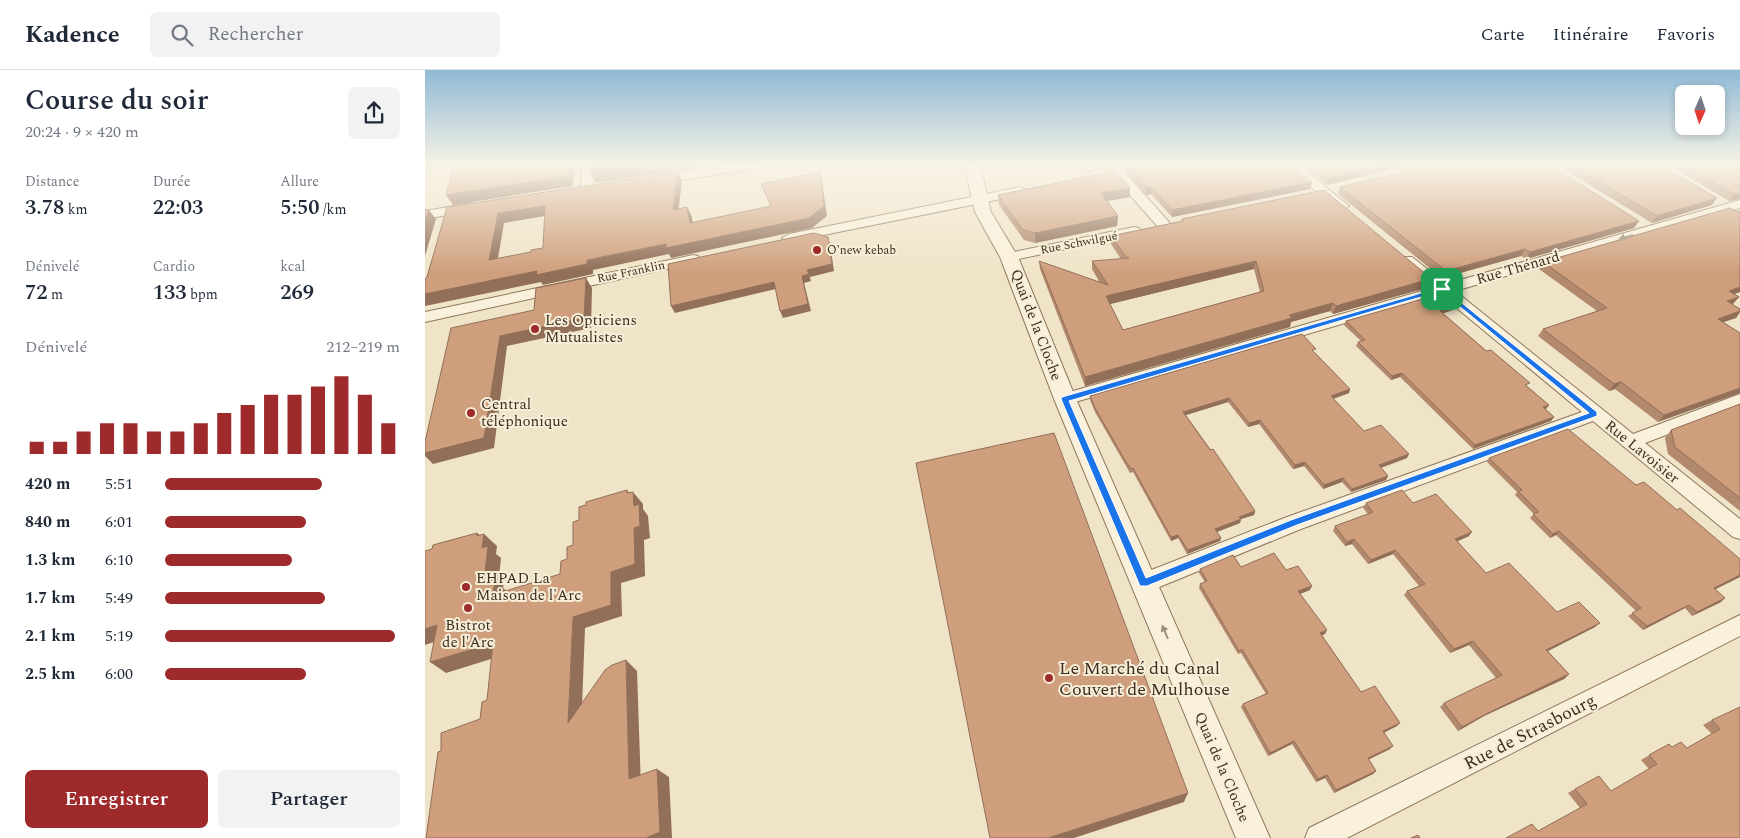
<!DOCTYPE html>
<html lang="fr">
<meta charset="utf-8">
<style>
body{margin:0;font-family:Spectral,serif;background:#f2f2f3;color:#1f2937;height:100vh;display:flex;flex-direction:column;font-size:19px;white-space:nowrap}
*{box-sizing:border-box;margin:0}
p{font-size:16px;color:#747a83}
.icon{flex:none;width:28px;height:28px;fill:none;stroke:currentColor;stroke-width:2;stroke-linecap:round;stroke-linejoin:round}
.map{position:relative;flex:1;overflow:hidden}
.side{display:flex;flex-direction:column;background:#fff;width:425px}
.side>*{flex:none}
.needle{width:32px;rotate:183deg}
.buttons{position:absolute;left:1250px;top:15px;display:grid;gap:10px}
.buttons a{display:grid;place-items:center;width:50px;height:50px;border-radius:8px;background:#fff;box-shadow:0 2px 8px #0003;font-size:25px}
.pin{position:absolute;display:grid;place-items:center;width:42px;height:42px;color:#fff;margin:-21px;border-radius:10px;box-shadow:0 2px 8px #0006}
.round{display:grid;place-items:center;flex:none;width:52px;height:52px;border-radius:8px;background:#f2f2f3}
.summary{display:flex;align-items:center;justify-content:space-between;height:85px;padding:0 25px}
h1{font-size:28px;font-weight:600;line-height:38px}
.metrics{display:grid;grid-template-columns:repeat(3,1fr);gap:8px;height:85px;padding:5px 25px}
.metrics div{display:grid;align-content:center}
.metrics b{font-size:21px;font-weight:600}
.metrics small{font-size:14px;font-weight:400}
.metrics p{font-size:14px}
.chart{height:140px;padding:10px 25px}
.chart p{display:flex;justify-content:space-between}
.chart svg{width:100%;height:90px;margin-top:5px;stroke:#9e2a2b;stroke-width:6}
.action{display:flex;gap:10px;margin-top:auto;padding:10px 25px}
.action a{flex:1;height:58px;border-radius:8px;background:#9e2a2b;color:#fff;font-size:20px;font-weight:600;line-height:58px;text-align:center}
.action a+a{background:#f2f2f3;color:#1f2937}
ul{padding:0 25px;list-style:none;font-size:16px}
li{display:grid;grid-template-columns:80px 60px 1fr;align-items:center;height:38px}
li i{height:12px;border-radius:6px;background:#9e2a2b}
header{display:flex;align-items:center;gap:30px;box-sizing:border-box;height:70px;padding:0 25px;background:#fff;border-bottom:1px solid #e0e1e3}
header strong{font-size:24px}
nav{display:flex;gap:28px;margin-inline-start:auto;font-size:18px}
.search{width:350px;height:45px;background:#f2f2f3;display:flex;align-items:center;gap:12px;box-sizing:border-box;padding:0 18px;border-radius:8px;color:#747a83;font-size:19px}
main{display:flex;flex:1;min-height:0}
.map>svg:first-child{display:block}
</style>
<header>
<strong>Kadence</strong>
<div class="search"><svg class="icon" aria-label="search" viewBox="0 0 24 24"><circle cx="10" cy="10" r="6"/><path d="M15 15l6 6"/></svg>Rechercher</div>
<nav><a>Carte</a><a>Itinéraire</a><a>Favoris</a></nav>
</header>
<main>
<section class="side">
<div class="summary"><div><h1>Course du soir</h1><p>20:24 · 9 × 420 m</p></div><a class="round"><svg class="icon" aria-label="share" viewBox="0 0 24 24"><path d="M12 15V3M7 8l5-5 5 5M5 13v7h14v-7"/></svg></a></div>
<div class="metrics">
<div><p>Distance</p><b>3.78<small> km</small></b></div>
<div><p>Durée</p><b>22:03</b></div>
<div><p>Allure</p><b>5:50<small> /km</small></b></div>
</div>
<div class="metrics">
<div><p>Dénivelé</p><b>72<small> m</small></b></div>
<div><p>Cardio</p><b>133<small> bpm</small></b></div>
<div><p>kcal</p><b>269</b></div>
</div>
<div class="chart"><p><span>Dénivelé</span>212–219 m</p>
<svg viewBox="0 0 160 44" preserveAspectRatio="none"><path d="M5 44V38M15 44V38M25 44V33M35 44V29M45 44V29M55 44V33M65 44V33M75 44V29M85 44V24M95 44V20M105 44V15M115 44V15M125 44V11M135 44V6M145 44V15M155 44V29"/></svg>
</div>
<ul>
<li><b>420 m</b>5:51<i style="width:67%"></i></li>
<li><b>840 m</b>6:01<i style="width:60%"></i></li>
<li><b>1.3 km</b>6:10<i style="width:54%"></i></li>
<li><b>1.7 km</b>5:49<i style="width:68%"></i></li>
<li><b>2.1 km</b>5:19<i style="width:98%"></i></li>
<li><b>2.5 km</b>6:00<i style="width:60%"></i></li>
</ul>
<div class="action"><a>Enregistrer</a><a>Partager</a></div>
</section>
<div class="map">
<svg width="1315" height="768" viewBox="0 0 1315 768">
<rect width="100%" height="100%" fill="#f0e4c8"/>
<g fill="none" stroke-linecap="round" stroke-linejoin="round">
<!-- minor casing -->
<g stroke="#8d765c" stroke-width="2">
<g id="minor">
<polygon points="157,94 169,94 168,120 167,123 157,123 156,120"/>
<polygon points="307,94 340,94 334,98 229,114 223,110 229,106"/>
<polygon points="699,94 723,94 721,97 699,102 744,152 746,155 744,158 734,158 687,105 665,110 659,106 661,103"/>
<polygon points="859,94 873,94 924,136 917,140 912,139"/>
<polygon points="596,117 602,121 601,124 364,172 357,168 364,164"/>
<polygon points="1315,130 1315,138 1030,221 1208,364 1315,324 1315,337 1220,373 1315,449 1315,469 1308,467 1168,351 876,459 727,520 719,522 711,520 708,513 711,506 862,447 1157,342 1016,225 640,335 634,333 631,329 634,325 1007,218 977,193 975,190 977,187 987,187 1021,214"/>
<polygon points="46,133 53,137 51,140 0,149 0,141"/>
<polygon points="709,157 714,158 716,161 714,164 584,191 579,190 577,187 579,184 584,183"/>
<polygon points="268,185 273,186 275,189 273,192 0,252 0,242"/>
<polygon points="1315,545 1315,566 922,768 880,768 884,758"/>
</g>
</g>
<!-- tertiary casing -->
<g stroke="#8d765c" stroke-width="2">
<polygon id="tertiary" points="539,94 555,94 566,142 593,187 651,329 845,768 811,768 629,329 575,187 550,142"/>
</g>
<!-- minor -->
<use href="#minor" fill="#faf1dc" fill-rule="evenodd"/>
<!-- tertiary -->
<use href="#tertiary" fill="#faf1dc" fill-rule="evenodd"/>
</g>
<!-- wall -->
<g fill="#b2896c" fill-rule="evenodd">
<polygon points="877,94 988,94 902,115"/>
<polygon points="1130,94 1233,94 1287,135 1227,153"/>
<polygon points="1241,94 1315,94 1315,129 1304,131"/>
<polygon points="702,96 887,112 885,119 747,147 726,124 721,125 702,103"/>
<polygon points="682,98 705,118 705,127 682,131 693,146 692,156 610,173 599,170 574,135 573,125 682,102"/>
<polygon points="915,117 1209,158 1101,189 1096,186 1017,208 913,124"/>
<polygon points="1313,142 1310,224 1314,227 1307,234 1315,239 1315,242 1311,248 1298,252 1315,263 1233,352 1190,319 1184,321 1113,266 1118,259 1172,241 1114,199 1118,192"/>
<path d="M757 149 1001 207V218L908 244 905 241 866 252 865 257 660 316 615 199 614 191 675 213 667 199V191L696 189 686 174V166L756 151ZM829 199 835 222 698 260 685 234Z"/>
<polygon points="1028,240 1018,243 1124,335 1121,339 1120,339 1129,347 1126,351 1048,379 975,307 966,310 931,276 933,272 936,271 919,255 921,251"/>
<polygon points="890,283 925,319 924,323 908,329 939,361 982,388 956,398 963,406 961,410 926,422 917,412 898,419 879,396 868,399 834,354 823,357 803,332 761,345 830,441 829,445 816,449 815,453 792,462 796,468 795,471 762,484 753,468 746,471 708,402 705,403 701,396 670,342 665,330 665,326"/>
<polygon points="1315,334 1315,441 1243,384 1240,368 1246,360"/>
<polygon points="1064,388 1211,415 1252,440 1315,489 1315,507 1290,519 1296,532 1267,546 1260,538 1218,560 1203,546 1211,541 1131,465 1125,468 1105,448 1109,444 1090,425 1092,422 1062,392"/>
<polygon points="941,433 988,433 1044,466 1032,471 1061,503 1132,542 1170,557 1123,581 1144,604 1139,609 1059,646 1033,661 1015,637 1019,633 1071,608 1044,575 1025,583 979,525 982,521 994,516 968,484 943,494 927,474 920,476 908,461 910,456 943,444 938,438"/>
<polygon points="816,497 861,500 885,520 875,524 900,564 897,565 936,622 972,656 959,663 965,679 943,690 951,701 948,704 909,723 900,708 891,712 867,674 843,686 816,637 818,634 841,624 816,583 813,584 774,518 775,514 780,512 774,503 775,499"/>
<polygon points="1315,637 1315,768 1113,761 1155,738 1143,723 1150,719 1186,721 1224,699 1216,690 1244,674 1247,677 1262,678 1287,664 1278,655 1287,650"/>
</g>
<!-- shaded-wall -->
<g fill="#916f58">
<polygon points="144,94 150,94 148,116 28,135 21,125"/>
<polygon points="163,94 286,94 286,95 171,113 161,95"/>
<polygon points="674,94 686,94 673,97"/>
<polygon points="962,94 988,94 902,115 904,108"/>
<polygon points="253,102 257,112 252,150 248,140"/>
<polygon points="395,102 397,112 402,146 387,158 246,188 244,184 168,200 168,204 118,215 116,212 0,236 0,224 241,174 384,148"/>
<polygon points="887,112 885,119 747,147 747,140"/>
<polygon points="726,117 726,124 721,125 722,118"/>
<polygon points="705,118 705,127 676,132 676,123"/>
<polygon points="1315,123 1315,129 1304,131 1309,124"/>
<polygon points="1292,128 1287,135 1227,153 1232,146"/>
<polygon points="120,136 126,145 79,153 71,200 64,190 73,143"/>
<polygon points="262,137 267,147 269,163 265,153"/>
<polygon points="4,140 11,149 0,186 0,152"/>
<polygon points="693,146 692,156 610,173 610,163"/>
<polygon points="1214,151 1209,158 1101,189 1105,182"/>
<polygon points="403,167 405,174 409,201 385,207 382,200"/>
<polygon points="1100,179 1096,186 1017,208 1021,201"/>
<polygon points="831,191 829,199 681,235 681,226"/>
<polygon points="384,204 386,211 379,213 386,241 358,248 355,241 377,206"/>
<polygon points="1000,205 1002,205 999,211 1005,209 1001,218 908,244 911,236"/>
<polygon points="161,208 167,218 166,258 82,276 69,378 8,394 0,386 0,383 75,266"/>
<polygon points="349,212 351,219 250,243 246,236"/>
<polygon points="1315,217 1315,222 1299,228 1304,221"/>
<polygon points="1314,227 1308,234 1296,238 1302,231"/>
<polygon points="908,233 905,241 866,252 865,257 660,316 660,307"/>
<polygon points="1030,236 1028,240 1013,245 1015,241"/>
<polygon points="1315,241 1315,242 1311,248 1287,256 1293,249"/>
<polygon points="977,303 975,307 966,310 967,306"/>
<polygon points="1196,312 1190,319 1184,321 1189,314"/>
<polygon points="1315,318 1315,323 1233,352 1239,345"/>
<polygon points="925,319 924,323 905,330 906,326"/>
<polygon points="804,328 803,332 758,346 758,342"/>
<polygon points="1124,335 1121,339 1115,341 1118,337"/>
<polygon points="1129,347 1126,351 1048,379 1050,375"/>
<polygon points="835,350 834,354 823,357 824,353"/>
<polygon points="984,384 982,388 952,399 954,395"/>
<polygon points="880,392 879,396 868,399 870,395"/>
<polygon points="963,406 961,410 926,422 927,419"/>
<polygon points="918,408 917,412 898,419 899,415"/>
<polygon points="202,420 209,429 208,422 218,434 218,439 223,446 225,468 219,470 220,506 196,513 197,546 160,558 156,663 143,653 148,547 186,502 209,436 202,423"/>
<polygon points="830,441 829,445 816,449 815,453 789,463 790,459 814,447"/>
<polygon points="1134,461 1131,465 1125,468 1128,464"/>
<polygon points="1047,462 1044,466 1027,474 1030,469"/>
<polygon points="52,463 59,468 59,464 72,476 71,484 76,488 74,507 79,511 78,518 83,522 68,524 60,502 57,478 52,466"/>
<polygon points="753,465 753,468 746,471 746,467"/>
<polygon points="796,468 795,471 762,484 763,480"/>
<polygon points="929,469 927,474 920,476 922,472"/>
<polygon points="970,480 968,484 943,494 946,490"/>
<polygon points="1315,505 1315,507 1285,522 1289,518"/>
<polygon points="887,516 885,520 872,525 873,521"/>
<polygon points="1300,528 1296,532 1267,546 1272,542"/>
<polygon points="1264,535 1260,538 1218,560 1222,556"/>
<polygon points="1175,553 1170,557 1117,584 1121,580"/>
<polygon points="12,555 27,566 0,575 0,559"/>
<polygon points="902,560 900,564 893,567 895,563"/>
<polygon points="1048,571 1044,575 1025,583 1029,579"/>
<polygon points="68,573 82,584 21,603 5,592"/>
<polygon points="201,590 212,601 216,718 204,709"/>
<polygon points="1144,604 1139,609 1059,646 1033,661 1037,657 1063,643"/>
<polygon points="975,653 972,656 955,664 958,661"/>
<polygon points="869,671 867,674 843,686 845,683"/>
<polygon points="968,676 965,679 940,691 943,688"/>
<polygon points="232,699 244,707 247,768 221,768"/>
<polygon points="951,701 948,704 909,723 911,720"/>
<polygon points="902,705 900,708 891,712 893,709"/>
<polygon points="763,723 759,732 649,768 623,768"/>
</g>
<!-- building -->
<g fill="#cf9f7d" stroke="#916f58" fill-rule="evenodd">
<polygon points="29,94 144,94 143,106 21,125"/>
<polygon points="710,94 866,94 887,112 747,140 726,117 722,118 702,96"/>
<polygon points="887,94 962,94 904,108"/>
<polygon points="1012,94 1123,94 1214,151 1105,182 1100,179 1021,201 915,117"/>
<polygon points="1145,94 1233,94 1292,128 1232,146"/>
<polygon points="1257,94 1315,94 1315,123 1309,124"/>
<polygon points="687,97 705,118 676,123 693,146 610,163 598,160 573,125 686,102 682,98"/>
<path d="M253 102 248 140 262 137 265 153 346 136 336 114 395 102 399 136 384 148 241 178V174L162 190V194L111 205 112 201 0 224V209L2 207 22 137ZM120 136 118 178 106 180V182L64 190 73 143Z"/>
<path d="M899 120 1002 205H1000L1005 209 911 236 908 233 864 245 867 248 660 307 614 191 683 215 667 191 704 188 701 187 686 166 758 151 757 149ZM831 191 839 221 698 260 681 226Z"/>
<polygon points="1305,138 1313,142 1315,141 1315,217 1304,221 1314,227 1302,231 1315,239 1315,241 1293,249 1315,263 1315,318 1239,345 1196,312 1189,314 1118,259 1182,238 1118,192"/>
<polygon points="0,140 4,140 0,152"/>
<polygon points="389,163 403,167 407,194 382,200 384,204 377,206 383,234 355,241 349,212 246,236 243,194"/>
<polygon points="161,208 159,248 75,266 59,368 0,383 0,372 26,258 109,240 111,218"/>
<polygon points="1015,224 1030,236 1015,241 1061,281 1066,280 1105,313 1100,315 1124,335 1118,337 1129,347 1050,375 977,303 967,306 933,272 940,270 921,251"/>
<polygon points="877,264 891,279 887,280 925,319 906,326 939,361 956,355 984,384 954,395 963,406 927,419 918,408 899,415 880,392 870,395 835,350 824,353 804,328 758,342 785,380 788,379 830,441 814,447 816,449 790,459 796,468 763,480 753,465 746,467 708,398 706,399 701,392 670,338 665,326"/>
<polygon points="1315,334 1315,428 1250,377 1246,360"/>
<polygon points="1143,359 1211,415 1219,412 1252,440 1255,438 1315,489 1315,505 1289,518 1300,528 1272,542 1264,535 1222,556 1207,543 1216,538 1134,461 1128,464 1108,444 1114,442 1093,421 1097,420 1064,388"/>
<polygon points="629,363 763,723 623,768 565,768 491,393"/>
<polygon points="202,420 202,423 208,422 209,436 214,434 215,456 209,458 210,494 186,502 186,535 148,547 143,653 180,600 187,595 201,590 204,709 232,699 235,762 221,768 1,768 13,682 16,681 16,663 55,649 57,632 62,630 68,573 5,592 12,555 0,559 0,481 7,479 8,475 52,463 52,466 59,464 57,478 63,476 60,502 66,500 64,513 70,511 68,524 74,523 135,504 136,491 142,489 142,477 148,475 148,452 154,450 154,437 161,435 161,432"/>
<polygon points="977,420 988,433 1011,424 1047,462 1030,469 1061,503 1084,493 1132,542 1154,532 1175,553 1121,580 1144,604 1063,643 1037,657 1019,633 1077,605 1048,571 1029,579 982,521 1000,514 970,480 946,490 929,469 922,472 910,456 948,442 941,433"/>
<polygon points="849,483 861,500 873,496 887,516 873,521 902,560 895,563 936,622 950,616 975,653 958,661 968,676 943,688 951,701 911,720 902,705 893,709 869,671 845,683 818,634 843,623 817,579 814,581 775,514 782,511 775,499 808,485 816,497"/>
<polygon points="1315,637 1315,768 1081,768 1107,754 1113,761 1162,734 1150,719 1174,706 1186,721 1232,694 1224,685 1244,674 1247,677 1256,672 1262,678 1295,659 1287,650"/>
<polygon points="993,765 995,768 986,768"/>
</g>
<!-- one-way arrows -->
<defs><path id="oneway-solid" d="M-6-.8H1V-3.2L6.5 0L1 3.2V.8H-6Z" transform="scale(1.25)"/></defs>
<g fill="#9c907e">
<use href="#oneway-solid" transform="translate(1201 167) rotate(164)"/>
<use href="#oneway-solid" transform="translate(740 562) rotate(-113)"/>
</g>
<!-- sky -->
<linearGradient id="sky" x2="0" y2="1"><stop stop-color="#8fbad6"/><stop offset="0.47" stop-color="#f8f3e6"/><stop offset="1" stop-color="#f8f3e6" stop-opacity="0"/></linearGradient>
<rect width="1315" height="202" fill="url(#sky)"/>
<!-- route -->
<path fill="#1a73e8" stroke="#fff" fill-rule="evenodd" d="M1017 217 1172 342V346L872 455 722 516H715L636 329 637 327ZM1016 221 1164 343 866 450 721 508 644 331Z"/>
<!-- markers -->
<g fill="#9e2a2b" stroke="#f7eed8" stroke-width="2">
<circle cx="392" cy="180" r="5"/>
<circle cx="110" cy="259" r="5"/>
<circle cx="46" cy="343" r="5"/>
<circle cx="41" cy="517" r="5"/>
<circle cx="43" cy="538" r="5"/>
<circle cx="624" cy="608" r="5"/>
</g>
<g text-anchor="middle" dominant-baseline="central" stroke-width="4" stroke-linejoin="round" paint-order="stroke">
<!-- far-street labels -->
<g font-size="12" fill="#3d2e20" stroke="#f7eed8">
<text transform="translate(654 173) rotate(-11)">Rue Schwilgué</text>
<text transform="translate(206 202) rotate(-12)">Rue Franklin</text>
</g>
<!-- far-poi labels -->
<g font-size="12" fill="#3d2e20" stroke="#f7eed8" text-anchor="start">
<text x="402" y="180">O'new kebab</text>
</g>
<!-- street labels -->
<g font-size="15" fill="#3d2e20" stroke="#f7eed8">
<text transform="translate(1093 198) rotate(-16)">Rue Thénard</text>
<text transform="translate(611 255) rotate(69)">Quai de la Cloche</text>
<text transform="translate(1217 382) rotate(39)">Rue Lavoisier</text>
<text transform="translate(797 697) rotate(67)">Quai de la Cloche</text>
</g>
<!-- poi labels -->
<g font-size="15" fill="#3d2e20" stroke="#f7eed8" text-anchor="start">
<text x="120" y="250">Les Opticiens<tspan x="120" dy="17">Mutualistes</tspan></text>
<text x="56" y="334">Central<tspan x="56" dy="17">téléphonique</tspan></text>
<text x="51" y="508">EHPAD La<tspan x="51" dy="17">Maison de l'Arc</tspan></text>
<text x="43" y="555" text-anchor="middle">Bistrot<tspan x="43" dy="17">de l'Arc</tspan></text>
</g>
<!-- near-poi labels -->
<g font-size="18" fill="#3d2e20" stroke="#f7eed8" text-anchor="start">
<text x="634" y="598">Le Marché du Canal<tspan x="634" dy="21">Couvert de Mulhouse</tspan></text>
</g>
<!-- near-street labels -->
<g font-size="18" fill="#3d2e20" stroke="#f7eed8">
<text transform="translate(1105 662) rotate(-27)">Rue de Strasbourg</text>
</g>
</g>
</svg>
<div class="buttons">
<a><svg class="needle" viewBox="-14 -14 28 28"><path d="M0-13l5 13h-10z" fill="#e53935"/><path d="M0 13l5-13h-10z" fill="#747a83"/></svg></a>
</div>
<div class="pin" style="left:1017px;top:219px;background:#1e9e55"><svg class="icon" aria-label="arrive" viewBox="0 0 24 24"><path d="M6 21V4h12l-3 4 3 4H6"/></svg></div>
</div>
</main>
